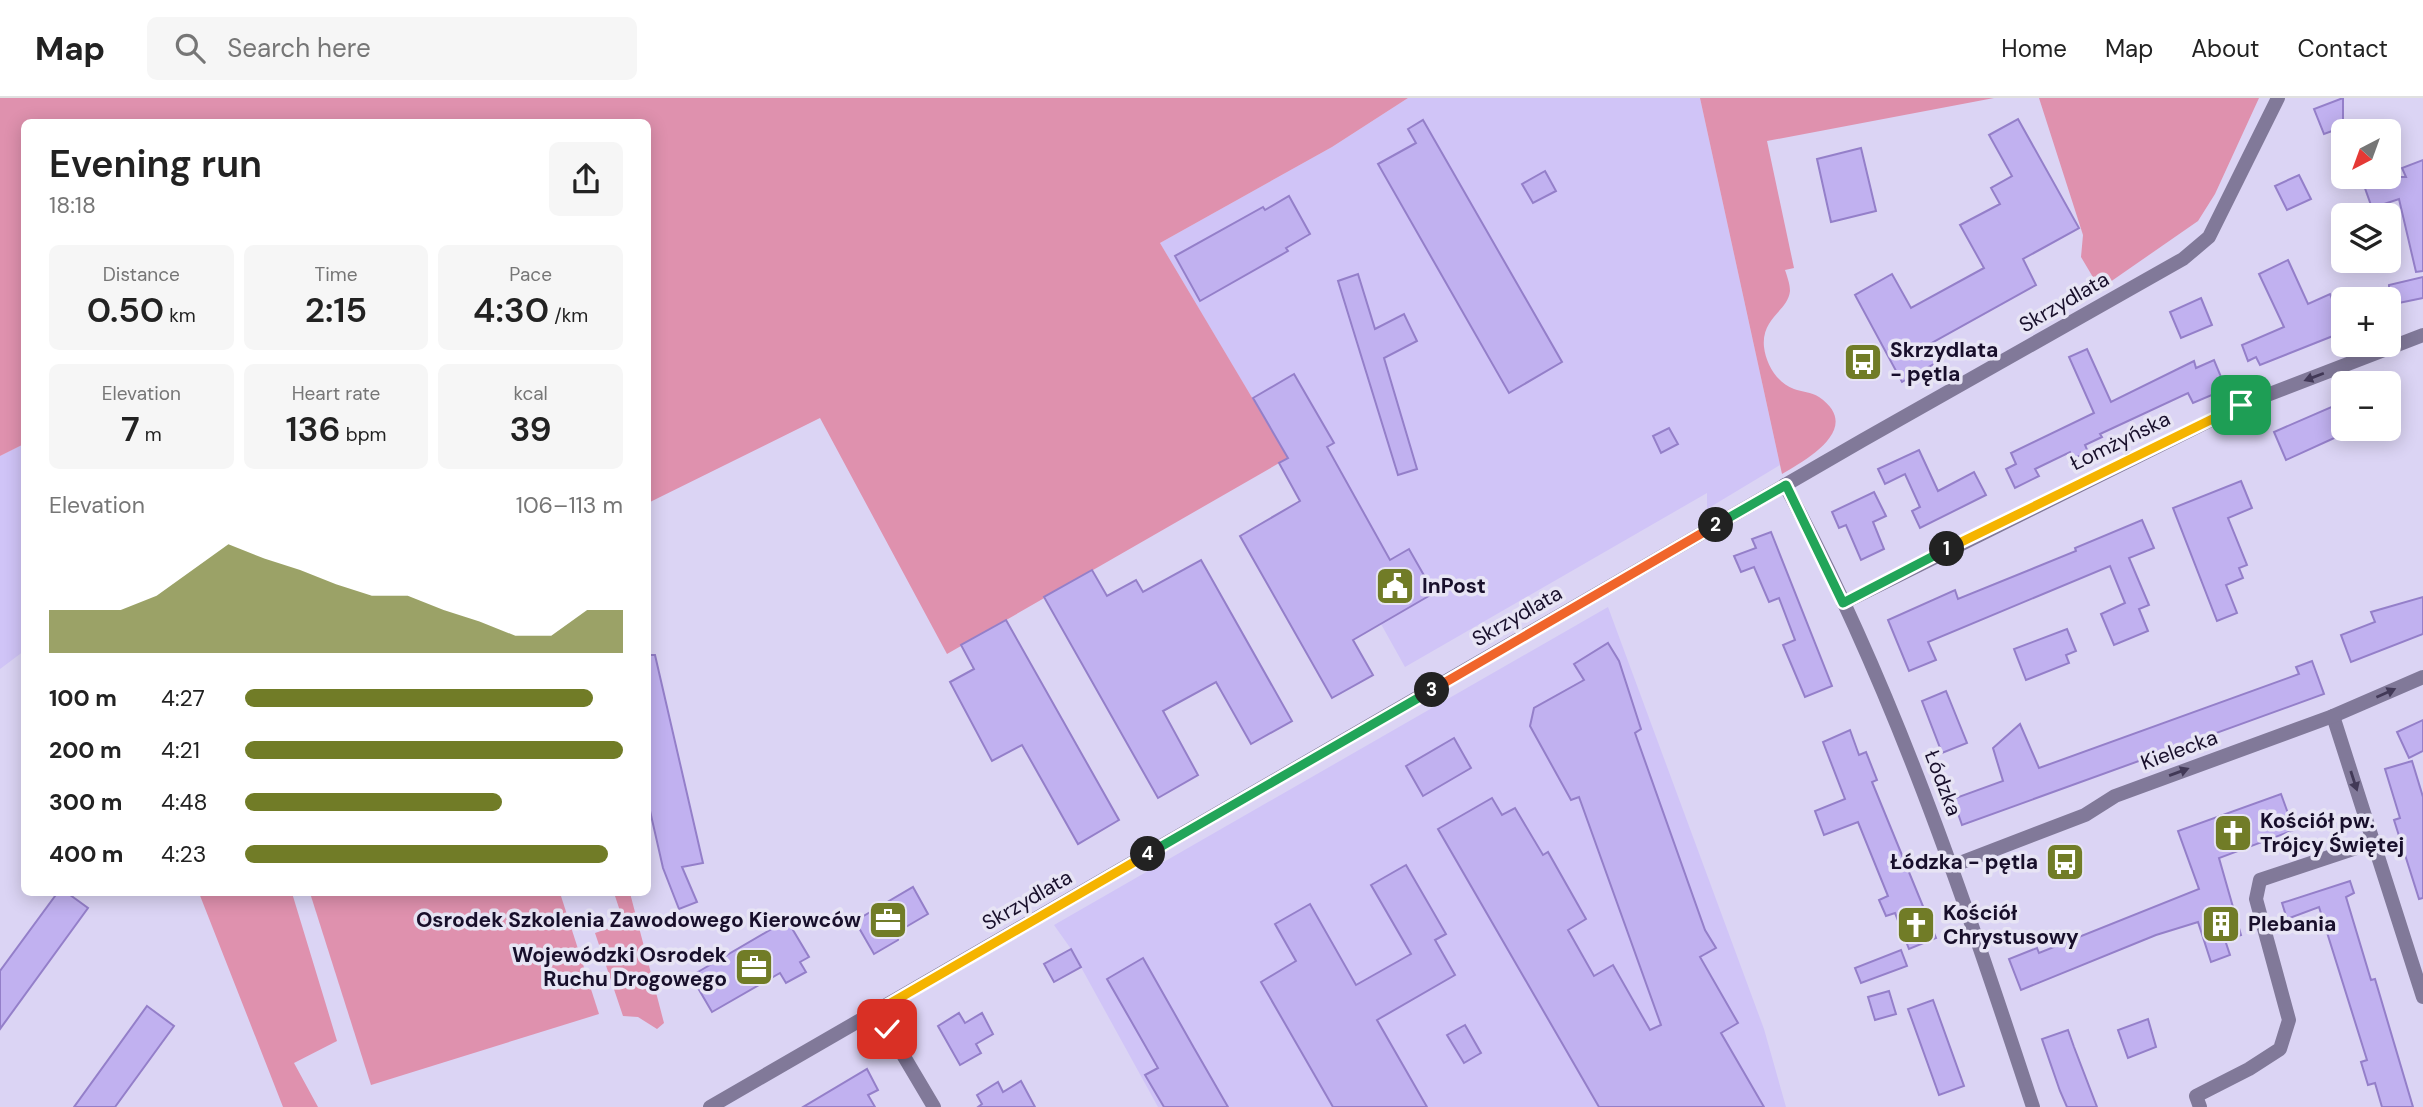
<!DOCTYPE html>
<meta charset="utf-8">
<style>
body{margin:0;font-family:"DM Sans",sans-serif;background:#f6f6f6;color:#222;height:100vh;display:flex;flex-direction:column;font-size:26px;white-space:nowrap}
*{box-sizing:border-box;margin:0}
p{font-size:23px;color:#767676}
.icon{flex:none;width:38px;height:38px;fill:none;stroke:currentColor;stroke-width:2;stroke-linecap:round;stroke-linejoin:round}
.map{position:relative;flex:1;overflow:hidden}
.panel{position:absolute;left:21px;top:21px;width:630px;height:777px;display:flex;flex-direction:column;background:#fff;border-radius:10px;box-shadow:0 4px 18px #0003}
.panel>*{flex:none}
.needle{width:46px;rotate:221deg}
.fabs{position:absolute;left:2331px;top:21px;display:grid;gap:14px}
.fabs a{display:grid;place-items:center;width:70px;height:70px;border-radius:10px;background:#fff;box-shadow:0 4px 18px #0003;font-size:35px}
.pin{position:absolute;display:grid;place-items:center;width:60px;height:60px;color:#fff;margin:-30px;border-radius:14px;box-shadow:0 4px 10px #0006}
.km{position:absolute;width:35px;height:35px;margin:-18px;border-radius:50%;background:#222;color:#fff;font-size:19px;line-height:35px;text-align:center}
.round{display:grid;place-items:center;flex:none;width:74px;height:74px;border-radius:10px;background:#f6f6f6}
.overview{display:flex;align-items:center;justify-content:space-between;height:119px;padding:0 28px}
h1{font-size:38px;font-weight:600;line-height:52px}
.stats{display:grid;grid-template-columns:repeat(3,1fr);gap:10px;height:119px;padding:7px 28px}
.stats div{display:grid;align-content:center;border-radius:10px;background:#f6f6f6;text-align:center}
.stats b{font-size:35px;font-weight:600}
.stats small{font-size:19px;font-weight:400}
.stats p{font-size:19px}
.chart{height:196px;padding:14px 28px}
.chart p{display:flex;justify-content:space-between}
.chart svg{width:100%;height:126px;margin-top:7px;fill:#717c27;opacity:.7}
ul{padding:0 28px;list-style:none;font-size:23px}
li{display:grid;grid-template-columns:112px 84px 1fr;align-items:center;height:52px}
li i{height:18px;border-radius:9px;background:#717c27}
header{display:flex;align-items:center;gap:42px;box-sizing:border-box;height:98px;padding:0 35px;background:#fff;border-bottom:2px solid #e0e0e0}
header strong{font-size:33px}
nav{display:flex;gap:38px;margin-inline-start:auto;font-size:24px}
.search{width:490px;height:63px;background:#f6f6f6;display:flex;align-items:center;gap:18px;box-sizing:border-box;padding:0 24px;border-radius:10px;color:#767676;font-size:26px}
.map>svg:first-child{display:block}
</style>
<header>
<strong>Map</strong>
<div class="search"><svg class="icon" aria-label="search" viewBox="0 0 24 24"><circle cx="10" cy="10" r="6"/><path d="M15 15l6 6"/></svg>Search here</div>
<nav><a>Home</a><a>Map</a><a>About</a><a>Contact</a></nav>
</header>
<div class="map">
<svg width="2423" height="1009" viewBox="0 0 2423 1009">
<rect width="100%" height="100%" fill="#dbd4f4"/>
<!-- built -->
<g fill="#d0c4f7">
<polygon points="1408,0 1700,0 1780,367 1707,411 1707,395 1405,569 1304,388 1160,145 1332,49"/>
<polygon points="22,347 24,553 0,571 0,358"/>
<polygon points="1608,509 1764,931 1786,1009 1158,1009 1071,851 1054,827"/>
</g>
<!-- green -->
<g fill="#df91ae">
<polygon points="0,0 1408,0 1332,49 1160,145 1288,360 947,556 820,320 648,405 648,24 24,24 24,353 22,347 0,358"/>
<path d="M1700 0H1994L1767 43 1794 170 1785 172C1787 178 1790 186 1790 193 1788 213 1761 220 1764 249 1766 266 1777 285 1794 291 1802 294 1811 294 1819 299 1864 330 1806 362 1782 376Z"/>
<polygon points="2039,0 2259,0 2215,96 2198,123 2100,191 2081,159 2083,137"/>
<polygon points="199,795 292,795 337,943 294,965 318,1009 283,1009"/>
<polygon points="310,795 560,795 599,916 371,987"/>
<polygon points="614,795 630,795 664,925 657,931 638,919 623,918 595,835 624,825"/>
</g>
<!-- building -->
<g fill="#c1b1f0" stroke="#947fc9" stroke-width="2">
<polygon points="2343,0 2343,29 2324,36 2314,11"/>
<polygon points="2018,21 2079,130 2023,161 2036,187 1930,246 1939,263 1902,284 1855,197 1892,176 1911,210 1984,170 1960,127 2000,106 1991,90 2012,78 1989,37"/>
<polygon points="1423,22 1562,264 1509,295 1378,66 1416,45 1408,31"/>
<polygon points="1861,50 1876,113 1831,124 1817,61"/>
<polygon points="2423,62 2423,173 2416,174 2399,101 2372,110 2361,79 2406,79 2402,70"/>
<polygon points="1545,73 1556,93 1533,105 1522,86"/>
<polygon points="2299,77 2311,101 2287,112 2275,88"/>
<polygon points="1289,98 1310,136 1286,150 1288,153 1200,203 1175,158 1263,109 1265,112"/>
<polygon points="2288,162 2308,206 2330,196 2334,206 2343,202 2343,234 2260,267 2256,259 2248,263 2242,247 2284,229 2259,176"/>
<polygon points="1358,176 1375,231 1404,216 1417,243 1384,260 1417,371 1398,377 1338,183"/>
<polygon points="2423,179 2423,200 2389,207 2389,187"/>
<polygon points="2201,200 2212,227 2181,240 2170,214"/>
<polygon points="2087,251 2111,304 2194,263 2196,270 2214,262 2226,291 2193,305 2188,295 2100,336 2102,339 2085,347 2088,354 2073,361 2070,354 2035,371 2039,378 2015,390 2006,371 2016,366 2011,355 2094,315 2069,259"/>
<polygon points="1294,276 1334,345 1327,349 1390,462 1409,451 1434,495 1353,542 1373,577 1332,600 1240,438 1300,403 1279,365 1288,360 1253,300"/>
<polygon points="2343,304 2343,336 2286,362 2274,334"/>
<polygon points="1669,330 1678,346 1661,355 1653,338"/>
<polygon points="1919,352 1938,393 1974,374 1986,397 1920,430 1912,413 1920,409 1905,376 1885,386 1878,371"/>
<polygon points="2241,383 2252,410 2228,420 2247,467 2239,470 2243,480 2226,487 2237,515 2217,523 2173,410"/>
<polygon points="1874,394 1886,418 1873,424 1884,451 1861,462 1846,427 1839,430 1832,414"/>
<polygon points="2142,422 2154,450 2129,460 2149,507 2139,511 2148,533 2114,547 2101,516 2125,505 2110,468 1928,544 1936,562 1909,573 1888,522 1955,492 1958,501 2076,453 2075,450"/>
<polygon points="1771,434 1832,588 1805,599 1783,547 1795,542 1779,500 1769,504 1754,469 1741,474 1734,458 1756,450 1752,441"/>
<polygon points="1201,462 1292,623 1251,646 1216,584 1163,613 1198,677 1158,700 1044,499 1092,472 1107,498 1136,482 1143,494"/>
<polygon points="2423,499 2423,536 2351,564 2341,537 2375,524 2371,514"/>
<polygon points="1006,522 1119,722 1078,746 1022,647 992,663 950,584 974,571 961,547"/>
<polygon points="2067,531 2076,553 2066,557 2069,565 2026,582 2014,551"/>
<polygon points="1608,545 1619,563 1641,631 1635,635 1705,832 1716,850 1700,859 1738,925 1721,935 1764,1009 1599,1009 1438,731 1492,700 1502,717 1515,710 1543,757 1548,754 1586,821 1568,832 1594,878 1613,867 1650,932 1661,927 1579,699 1571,702 1530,628 1534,610 1584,582 1574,566"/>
<polygon points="648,557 655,557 703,765 682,769 697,804 679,811 663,770 648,704"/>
<polygon points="2312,563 2324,596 1962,727 1953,701 2003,683 1993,650 2020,626 2039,670 2299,576 2296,569"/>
<polygon points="1946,593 1967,645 1942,655 1922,603"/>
<polygon points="2423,622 2423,653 2409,660 2397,634"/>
<polygon points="1850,632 1859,657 1866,654 1877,682 1872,684 1936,840 1909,851 1895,815 1886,818 1879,802 1888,798 1858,724 1824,737 1815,713 1845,701 1823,644"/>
<polygon points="1454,640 1471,670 1423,698 1406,668"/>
<polygon points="2412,663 2423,699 2423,800 2419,801 2394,722 2400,720 2385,671"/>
<polygon points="2281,696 2294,732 2219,760 2241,837 2225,842 2230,857 2211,864 2198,824 2156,837 2021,892 2009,861 2037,850 2039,855 2199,791 2178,733"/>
<polygon points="1406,767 1446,836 1435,842 1455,877 1377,922 1427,1009 1333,1009 1261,884 1296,863 1275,826 1310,806 1356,887 1411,856 1371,787"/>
<polygon points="2350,783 2354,795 2346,799 2371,882 2375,881 2413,1009 2382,1009 2375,985 2368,987 2361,964 2367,962 2319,809 2287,821 2282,805"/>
<polygon points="913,789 928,816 899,833 898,842 874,856 855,823"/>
<polygon points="58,794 66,794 88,810 0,931 0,873"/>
<polygon points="787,822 809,859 800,864 806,874 786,885 780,875 712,914 691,878"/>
<polygon points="1071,851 1081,869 1054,884 1044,866"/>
<polygon points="1901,852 1907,868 1861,885 1855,870"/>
<polygon points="1143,860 1194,950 1228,1009 1164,1009 1145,977 1158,970 1107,881"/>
<polygon points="1889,893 1896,916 1875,922 1868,899"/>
<polygon points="1933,902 1964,988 1939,997 1908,911"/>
<polygon points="147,908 174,928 115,1009 74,1009"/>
<polygon points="959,915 965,925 982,915 993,936 976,946 981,955 960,967 938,928"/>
<polygon points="2148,921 2156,949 2128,960 2118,932"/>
<polygon points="1465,927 1481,955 1464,965 1447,937"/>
<polygon points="2068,932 2074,949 2097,1009 2067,1009 2060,993 2042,941"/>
<polygon points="867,971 878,992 868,997 875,1009 803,1009"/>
<polygon points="1021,983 1035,1009 978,1009 982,1006 977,997 998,984 1003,994"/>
</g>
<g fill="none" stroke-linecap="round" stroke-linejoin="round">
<!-- street -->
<g stroke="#817999" stroke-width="14">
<path d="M1785 387C1892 585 1963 797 2033 1009"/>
<polyline points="1843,505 2241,307 2423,237"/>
<polyline points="2333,618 2423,899"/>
<polyline points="1952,768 2085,717 2115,698 2333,618 2423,579"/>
<polyline points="877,913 934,1009"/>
<polyline points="710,1009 1863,342 2183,161 2209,139 2278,0"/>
<polyline points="2200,1009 2196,998 2249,971 2280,951 2289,922 2256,801 2260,782 2374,744"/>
</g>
</g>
<!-- one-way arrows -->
<defs><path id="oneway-solid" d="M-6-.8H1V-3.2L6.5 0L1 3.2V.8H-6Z" transform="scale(1.75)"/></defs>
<g fill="#423957">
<use href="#oneway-solid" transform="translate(2314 279) rotate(159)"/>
<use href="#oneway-solid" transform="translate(2386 595) rotate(-24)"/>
<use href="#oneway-solid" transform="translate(2179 674) rotate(-20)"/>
<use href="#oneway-solid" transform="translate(2354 683) rotate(72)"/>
</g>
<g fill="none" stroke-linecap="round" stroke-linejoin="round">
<!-- split-1 casing -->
<g stroke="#fff" stroke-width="14">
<polyline id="split-1" points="1947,451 2241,307"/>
</g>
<!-- split-2 casing -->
<g stroke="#fff" stroke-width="14">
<polyline id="split-2" points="1716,427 1786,387 1843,505 1947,451"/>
</g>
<!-- split-3 casing -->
<g stroke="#fff" stroke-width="14">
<polyline id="split-3" points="1432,592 1716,427"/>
</g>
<!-- split-4 casing -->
<g stroke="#fff" stroke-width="14">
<polyline id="split-4" points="1148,756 1432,592"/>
</g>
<!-- split-5 casing -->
<g stroke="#fff" stroke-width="14">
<polyline id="split-5" points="887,931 877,913 1148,756"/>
</g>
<!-- split-1 -->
<use href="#split-1" stroke="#f5b400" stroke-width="9"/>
<!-- split-2 -->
<use href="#split-2" stroke="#22a559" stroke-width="9"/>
<!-- split-3 -->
<use href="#split-3" stroke="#f0652b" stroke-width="9"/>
<!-- split-4 -->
<use href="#split-4" stroke="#22a559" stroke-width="9"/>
<!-- split-5 -->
<use href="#split-5" stroke="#f5b400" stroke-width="9"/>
</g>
<!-- icons -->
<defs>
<g id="bus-square" transform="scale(2.0125)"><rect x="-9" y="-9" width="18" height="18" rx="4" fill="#717c27" stroke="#e7e4f4"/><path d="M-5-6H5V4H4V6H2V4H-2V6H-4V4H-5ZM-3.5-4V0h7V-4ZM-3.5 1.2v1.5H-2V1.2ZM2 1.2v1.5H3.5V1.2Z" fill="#fff"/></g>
<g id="civic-square" transform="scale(2.0125)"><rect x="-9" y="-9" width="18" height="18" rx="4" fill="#717c27" stroke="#e7e4f4"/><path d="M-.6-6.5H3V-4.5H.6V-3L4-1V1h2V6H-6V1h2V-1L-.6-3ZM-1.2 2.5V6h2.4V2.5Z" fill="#fff"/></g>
<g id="church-square" transform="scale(2.0125)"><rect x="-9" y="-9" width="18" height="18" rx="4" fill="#717c27" stroke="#e7e4f4"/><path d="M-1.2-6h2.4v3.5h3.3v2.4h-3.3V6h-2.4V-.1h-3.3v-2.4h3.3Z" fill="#fff"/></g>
<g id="office-square" transform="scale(2.0125)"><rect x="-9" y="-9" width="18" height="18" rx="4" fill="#717c27" stroke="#e7e4f4"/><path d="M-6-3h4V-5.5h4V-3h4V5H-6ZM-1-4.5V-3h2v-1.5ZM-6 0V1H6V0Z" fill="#fff"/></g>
<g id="building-square" transform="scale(2.0125)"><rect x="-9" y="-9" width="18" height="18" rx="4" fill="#717c27" stroke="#e7e4f4"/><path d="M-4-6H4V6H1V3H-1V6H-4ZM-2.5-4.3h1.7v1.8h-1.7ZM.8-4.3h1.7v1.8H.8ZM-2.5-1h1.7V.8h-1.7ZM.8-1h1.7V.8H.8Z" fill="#fff"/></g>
</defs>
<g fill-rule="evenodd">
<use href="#bus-square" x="1863" y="264"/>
<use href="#civic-square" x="1395" y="488"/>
<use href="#church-square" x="2233" y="735"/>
<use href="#bus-square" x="2065" y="764"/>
<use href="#office-square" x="888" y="822"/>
<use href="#building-square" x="2221" y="826"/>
<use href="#church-square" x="1916" y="827"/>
<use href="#office-square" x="754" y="869"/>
</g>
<g text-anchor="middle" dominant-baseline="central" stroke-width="7" stroke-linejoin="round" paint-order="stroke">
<!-- street labels -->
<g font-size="21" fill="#180f2b" stroke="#e7e4f4">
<text transform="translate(2064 204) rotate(-30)">Skrzydlata</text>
<text transform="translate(2120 343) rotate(-26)">Łomżyńska</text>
<text transform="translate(1517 518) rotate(-30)">Skrzydlata</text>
<text transform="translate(2179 652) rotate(-20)">Kielecka</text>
<text transform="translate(1943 685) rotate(69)">Łódzka</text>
<text transform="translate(1027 802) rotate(-30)">Skrzydlata</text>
</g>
<!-- poi labels -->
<g font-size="21" font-weight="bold" fill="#180f2b" stroke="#e7e4f4" text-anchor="start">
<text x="1890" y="252">Skrzydlata<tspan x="1890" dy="24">- pętla</tspan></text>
<text x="1422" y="488">InPost</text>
<text x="2260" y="723">Kościół pw.<tspan x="2260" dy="24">Trójcy Świętej</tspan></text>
<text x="2038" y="764" text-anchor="end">Łódzka - pętla</text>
<text x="1943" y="815">Kościół<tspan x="1943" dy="24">Chrystusowy</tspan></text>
<text x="861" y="822" text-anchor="end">Osrodek Szkolenia Zawodowego Kierowców</text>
<text x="2248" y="826">Plebania</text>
<text x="727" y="857" text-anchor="end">Wojewódzki Osrodek<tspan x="727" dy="24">Ruchu Drogowego</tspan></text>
</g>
</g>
</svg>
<div class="fabs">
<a><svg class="needle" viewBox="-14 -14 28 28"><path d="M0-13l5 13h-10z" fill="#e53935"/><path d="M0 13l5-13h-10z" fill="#767676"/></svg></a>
<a><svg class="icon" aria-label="layers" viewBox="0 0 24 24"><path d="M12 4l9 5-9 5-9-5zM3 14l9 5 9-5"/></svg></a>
<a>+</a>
<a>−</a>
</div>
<div class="pin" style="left:2241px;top:307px;background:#1e9e55"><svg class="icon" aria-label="arrive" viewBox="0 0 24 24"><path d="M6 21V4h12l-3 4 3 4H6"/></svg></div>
<div class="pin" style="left:887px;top:931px;background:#d93025"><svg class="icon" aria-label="check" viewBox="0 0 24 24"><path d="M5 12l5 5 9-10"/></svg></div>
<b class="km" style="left:1947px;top:451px">1</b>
<b class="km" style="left:1716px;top:427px">2</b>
<b class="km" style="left:1432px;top:592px">3</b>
<b class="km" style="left:1148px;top:756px">4</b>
<section class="panel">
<div class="overview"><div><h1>Evening run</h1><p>18:18</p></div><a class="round"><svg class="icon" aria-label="share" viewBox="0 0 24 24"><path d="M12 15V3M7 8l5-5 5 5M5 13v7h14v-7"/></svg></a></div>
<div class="stats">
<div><p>Distance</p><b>0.50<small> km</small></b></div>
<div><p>Time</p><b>2:15</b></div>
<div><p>Pace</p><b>4:30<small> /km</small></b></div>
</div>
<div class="stats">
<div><p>Elevation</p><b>7<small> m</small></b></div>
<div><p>Heart rate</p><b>136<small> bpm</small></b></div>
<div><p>kcal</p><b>39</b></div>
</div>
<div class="chart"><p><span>Elevation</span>106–113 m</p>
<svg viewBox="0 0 160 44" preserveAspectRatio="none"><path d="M0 44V29L10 29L20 29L30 24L40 15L50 6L60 11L70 15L80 20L90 24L100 24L110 29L120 33L130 38L140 38L150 29L160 29V44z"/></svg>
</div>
<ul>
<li><b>100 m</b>4:27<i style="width:92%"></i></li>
<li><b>200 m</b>4:21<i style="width:100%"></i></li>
<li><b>300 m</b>4:48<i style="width:68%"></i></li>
<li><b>400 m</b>4:23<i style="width:96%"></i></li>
</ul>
</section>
</div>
